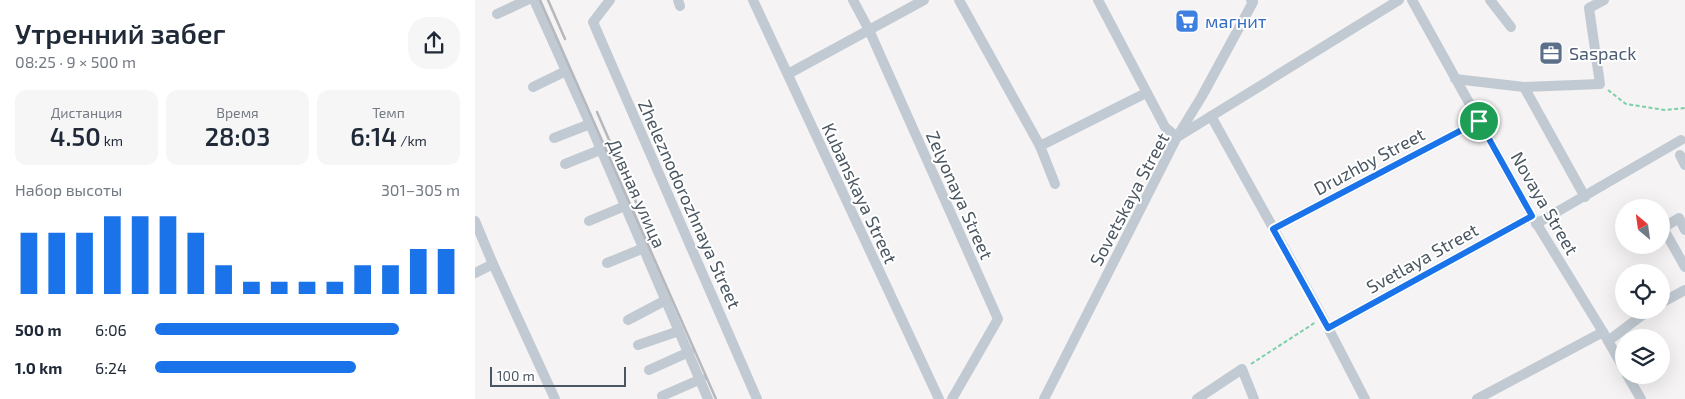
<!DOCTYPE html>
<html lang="ru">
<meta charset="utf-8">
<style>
body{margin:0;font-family:"Exo 2",sans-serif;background:#f6f6f7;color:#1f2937;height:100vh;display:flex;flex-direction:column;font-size:19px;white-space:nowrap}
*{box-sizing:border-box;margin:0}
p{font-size:16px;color:#747a83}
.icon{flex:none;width:28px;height:28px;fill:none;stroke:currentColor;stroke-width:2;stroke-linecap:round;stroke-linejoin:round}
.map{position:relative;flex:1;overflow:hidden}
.details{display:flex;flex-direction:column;background:#fff;width:475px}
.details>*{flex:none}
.needle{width:32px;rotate:331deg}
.controls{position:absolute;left:1140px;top:199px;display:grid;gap:10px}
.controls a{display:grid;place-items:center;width:55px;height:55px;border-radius:50%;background:#fff;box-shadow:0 5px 20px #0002;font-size:25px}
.scale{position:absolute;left:15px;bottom:12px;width:136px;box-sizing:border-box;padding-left:5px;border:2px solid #4a5661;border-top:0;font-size:14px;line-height:18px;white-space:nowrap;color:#4a5661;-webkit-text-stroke:4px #fff;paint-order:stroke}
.pin{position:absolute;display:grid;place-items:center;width:42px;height:42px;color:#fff;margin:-21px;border:2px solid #fff;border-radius:50%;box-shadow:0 1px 5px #0007}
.round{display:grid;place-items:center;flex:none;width:52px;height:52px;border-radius:20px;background:#f6f6f7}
.summary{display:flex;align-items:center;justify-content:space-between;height:85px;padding:0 15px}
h1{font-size:28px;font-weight:600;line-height:38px}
.figures{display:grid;grid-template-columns:repeat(3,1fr);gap:8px;height:85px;padding:5px 15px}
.figures div{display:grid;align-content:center;border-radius:12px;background:#f6f6f7;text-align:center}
.figures b{font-size:25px;font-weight:600}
.figures small{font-size:14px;font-weight:400}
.figures p{font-size:14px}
.chart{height:140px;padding:10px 15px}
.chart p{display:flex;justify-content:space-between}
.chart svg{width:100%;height:90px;margin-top:5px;stroke:#1a73e8;stroke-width:6}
ul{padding:0 15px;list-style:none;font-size:16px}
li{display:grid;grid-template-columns:80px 60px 1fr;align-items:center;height:38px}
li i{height:12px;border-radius:6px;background:#1a73e8}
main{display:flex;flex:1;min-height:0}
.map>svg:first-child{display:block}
</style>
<main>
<section class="details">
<div class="summary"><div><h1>Утренний забег</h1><p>08:25 · 9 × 500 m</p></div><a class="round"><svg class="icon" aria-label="share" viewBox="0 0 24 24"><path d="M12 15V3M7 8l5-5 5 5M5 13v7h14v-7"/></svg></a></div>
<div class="figures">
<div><p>Дистанция</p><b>4.50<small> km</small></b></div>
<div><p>Время</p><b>28:03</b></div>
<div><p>Темп</p><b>6:14<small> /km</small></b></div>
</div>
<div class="chart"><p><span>Набор высоты</span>301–305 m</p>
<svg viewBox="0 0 160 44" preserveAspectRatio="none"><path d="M5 44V14M15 44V14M25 44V14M35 44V6M45 44V6M55 44V6M65 44V14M75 44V30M85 44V38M95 44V38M105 44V38M115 44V38M125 44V30M135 44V30M145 44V22M155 44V22"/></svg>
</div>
<ul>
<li><b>500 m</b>6:06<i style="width:80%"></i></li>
<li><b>1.0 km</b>6:24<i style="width:66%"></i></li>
</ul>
</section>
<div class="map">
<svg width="1210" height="399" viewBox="0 0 1210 399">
<rect width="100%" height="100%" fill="#f5f3f3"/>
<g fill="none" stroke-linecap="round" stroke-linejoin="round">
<!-- path -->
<g stroke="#7ad0a6" stroke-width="2" stroke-dasharray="4 2.5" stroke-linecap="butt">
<polyline points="1133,90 1151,104 1190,110 1210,108"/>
<polyline points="776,364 841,322"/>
</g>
<!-- minor -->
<g stroke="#c1cad2" stroke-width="10">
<polyline points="59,0 115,124 233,399"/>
<polyline points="135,0 118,22 282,399"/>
<polyline points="203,0 205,6"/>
<polyline points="278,0 464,399"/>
<polyline points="378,0 394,30 523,319 477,399"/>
<polyline points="484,0 565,146 671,93"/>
<polyline points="623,0 690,127 702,137"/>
<polyline points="937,0 1057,216 1128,332 1149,369"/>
<polyline points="1015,0 1036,27"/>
<polyline points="22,14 52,0"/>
<polyline points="313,74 449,0"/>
<polyline points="980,79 1049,87 1125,84 1114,8 1129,0"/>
<polyline points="58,87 91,71"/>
<polyline points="1049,87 1110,197"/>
<polyline points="736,116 848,318 890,399"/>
<polyline points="704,136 924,0"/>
<polyline points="79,138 115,124"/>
<polyline points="565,146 580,184"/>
<polyline points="1205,155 1210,165"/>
<polyline points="90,164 125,150"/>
<polyline points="0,221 18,264 80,399"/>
<polyline points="114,221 150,206"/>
<polyline points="1061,224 1206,140"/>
<polyline points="798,229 1004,121"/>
<polyline points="1210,230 1204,218 1188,228 1210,267"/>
<polyline points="132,263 169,248"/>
<polyline points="0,273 18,264"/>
<polyline points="1186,303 1210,290"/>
<polyline points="153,320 191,300"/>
<polyline points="853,328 1057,216"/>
<polyline points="1133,341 1174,310"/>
<polyline points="163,345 204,331"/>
<polyline points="174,370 214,352"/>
<polyline points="1152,375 1166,399"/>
<polyline points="187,396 226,379"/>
<polyline points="569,399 702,137 727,96 778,2 776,0"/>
<polyline points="722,399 767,369 779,399"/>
<polyline points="1002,399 1128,332"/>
</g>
<!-- rail -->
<g stroke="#b5b8bd" stroke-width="2.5">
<polyline points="65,0 241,399"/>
<polyline points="73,0 90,39"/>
<polyline points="122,112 164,209"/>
</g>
</g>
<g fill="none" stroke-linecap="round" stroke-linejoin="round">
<!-- route casing -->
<g stroke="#fff" stroke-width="10">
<polygon id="route" points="1004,121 1057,216 853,328 798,229"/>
</g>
<!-- route -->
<use href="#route" stroke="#1a73e8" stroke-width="6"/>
</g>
<!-- icons -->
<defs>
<g id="supermarket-square" transform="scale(1.25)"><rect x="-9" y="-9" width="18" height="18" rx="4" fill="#3f7fe0" stroke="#fff"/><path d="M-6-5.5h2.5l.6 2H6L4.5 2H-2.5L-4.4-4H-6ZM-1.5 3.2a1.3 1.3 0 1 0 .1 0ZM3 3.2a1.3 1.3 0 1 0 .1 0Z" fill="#fff"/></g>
<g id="office-square" transform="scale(1.25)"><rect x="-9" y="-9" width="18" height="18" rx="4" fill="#5c6f8a" stroke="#fff"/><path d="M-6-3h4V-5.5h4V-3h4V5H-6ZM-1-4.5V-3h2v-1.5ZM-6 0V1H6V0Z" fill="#fff"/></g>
</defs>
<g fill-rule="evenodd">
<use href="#supermarket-square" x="712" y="21"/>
<use href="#office-square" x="1076" y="53"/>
</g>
<g text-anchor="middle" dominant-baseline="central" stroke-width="4" stroke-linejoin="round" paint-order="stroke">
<!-- shop labels -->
<g font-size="18" fill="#366cbe" stroke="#fff" text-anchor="start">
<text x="730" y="21">магнит</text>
</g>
<!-- service labels -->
<g font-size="18" fill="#4e5e75" stroke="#fff" text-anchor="start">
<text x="1094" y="53">Saspack</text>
</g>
<!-- street labels -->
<g font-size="18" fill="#4a5661" stroke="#fff">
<text transform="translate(894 161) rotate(-28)">Druzhby Street</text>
<text transform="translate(162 193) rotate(66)">Дивная улица</text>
<text transform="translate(385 193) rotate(65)">Kubanskaya Street</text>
<text transform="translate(485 195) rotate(66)">Zelyonaya Street</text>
<text transform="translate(654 199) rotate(-62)">Sovetskaya Street</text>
<text transform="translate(1070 203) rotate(60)">Novaya Street</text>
<text transform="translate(215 204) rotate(66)">Zheleznodorozhnaya Street</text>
<text transform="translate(947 258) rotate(-29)">Svetlaya Street</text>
</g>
</g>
</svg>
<div class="controls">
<a><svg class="needle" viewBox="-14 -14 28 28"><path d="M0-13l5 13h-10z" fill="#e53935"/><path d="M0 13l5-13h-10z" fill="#747a83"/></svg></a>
<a><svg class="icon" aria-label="locate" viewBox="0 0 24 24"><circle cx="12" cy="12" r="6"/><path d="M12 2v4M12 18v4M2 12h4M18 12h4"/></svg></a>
<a><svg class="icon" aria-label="layers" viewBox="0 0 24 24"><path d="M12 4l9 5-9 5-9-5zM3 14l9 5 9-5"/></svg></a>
</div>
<div class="scale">100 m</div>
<div class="pin" style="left:1004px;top:121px;background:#1e9e55"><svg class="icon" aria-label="arrive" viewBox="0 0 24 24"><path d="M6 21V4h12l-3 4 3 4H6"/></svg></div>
</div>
</main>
